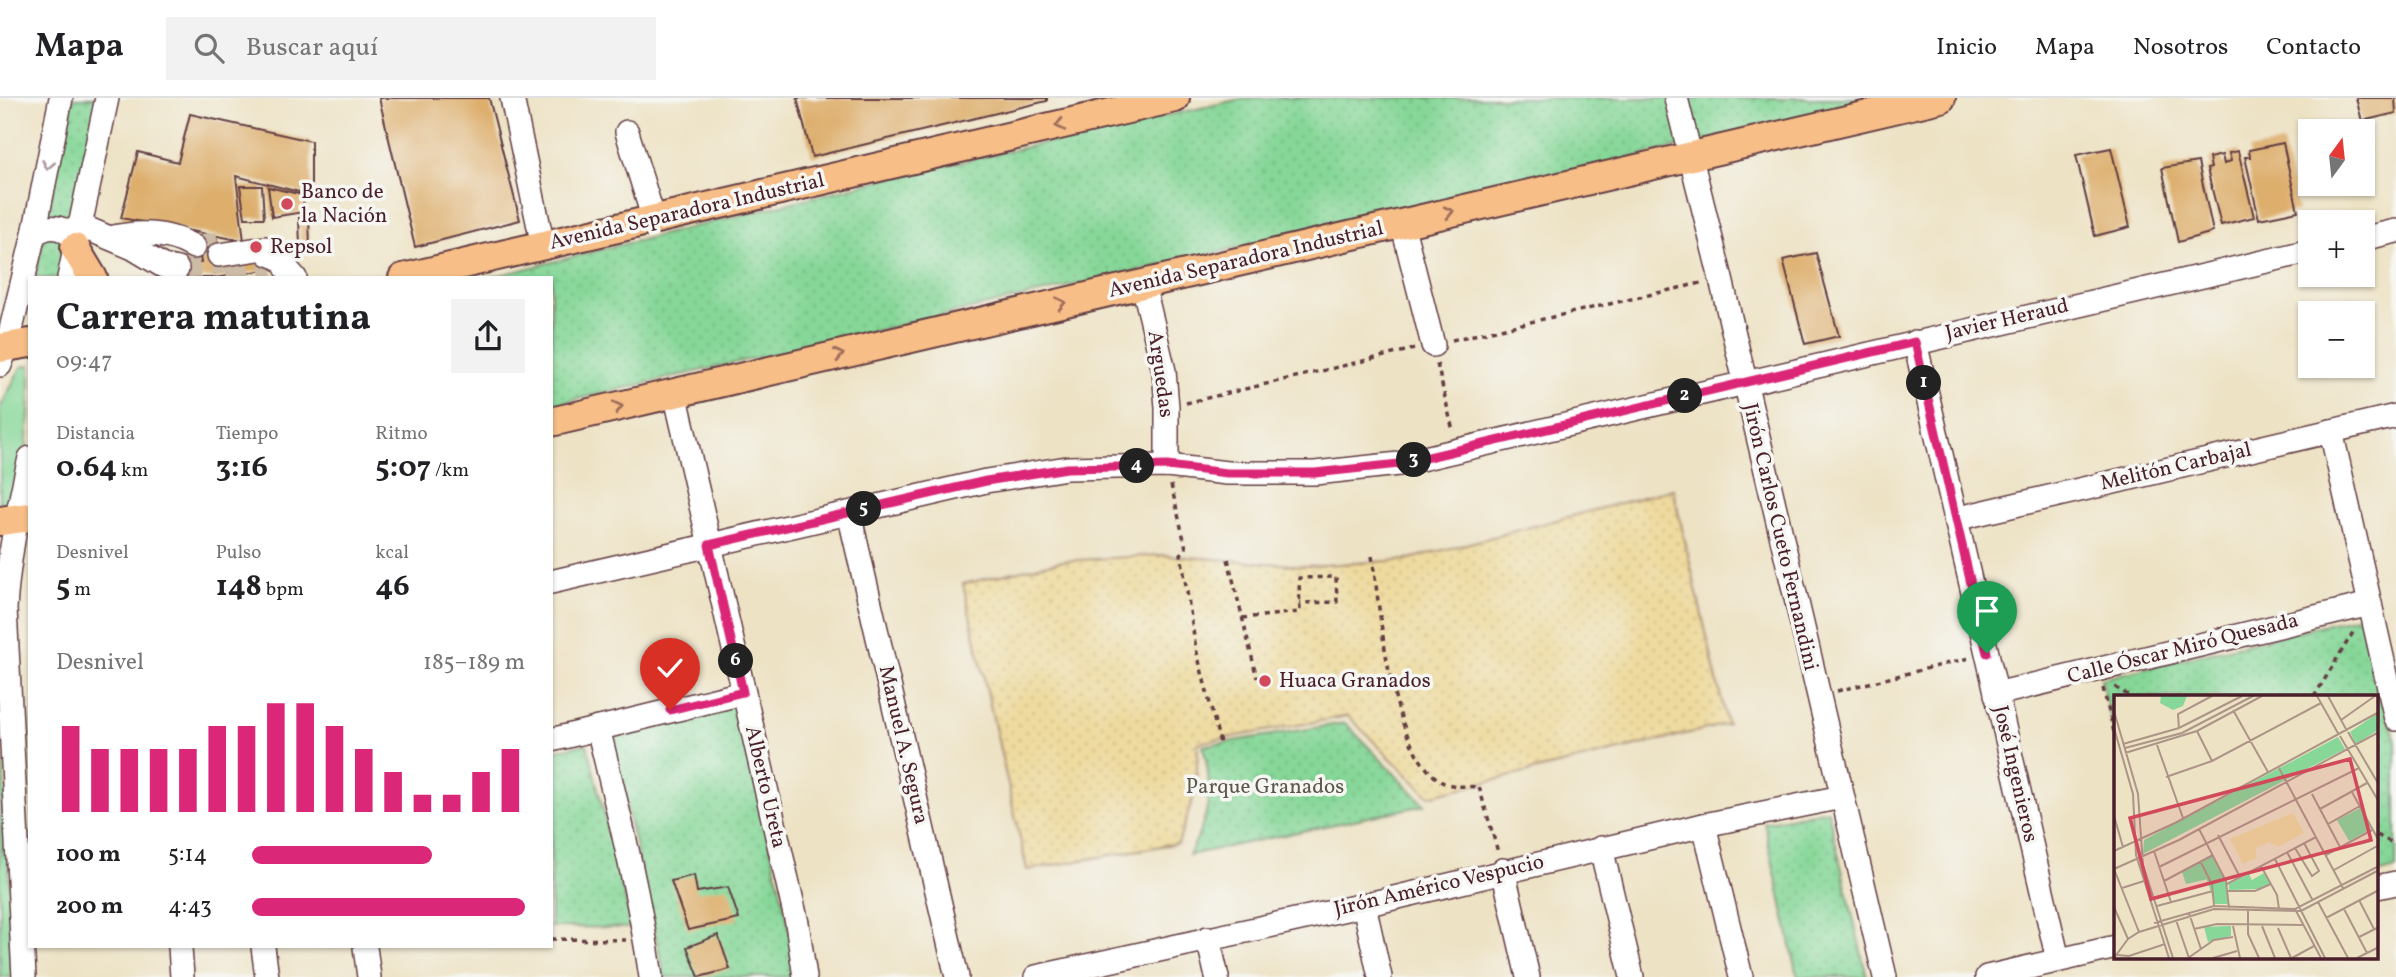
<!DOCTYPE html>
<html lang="es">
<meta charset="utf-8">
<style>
body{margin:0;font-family:Vollkorn,serif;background:#f2f2f2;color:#202124;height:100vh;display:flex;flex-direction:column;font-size:26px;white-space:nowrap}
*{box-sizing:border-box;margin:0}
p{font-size:23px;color:#757577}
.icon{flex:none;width:38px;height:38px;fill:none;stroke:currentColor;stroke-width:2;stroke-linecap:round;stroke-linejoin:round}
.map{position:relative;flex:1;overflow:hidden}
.sheet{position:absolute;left:28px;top:178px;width:525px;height:672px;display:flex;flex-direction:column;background:#fff;border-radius:0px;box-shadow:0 2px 5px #0004}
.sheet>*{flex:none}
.needle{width:46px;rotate:15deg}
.tools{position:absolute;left:2298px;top:21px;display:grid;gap:14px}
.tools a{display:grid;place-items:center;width:77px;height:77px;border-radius:0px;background:#fff;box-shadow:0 2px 5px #0004;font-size:35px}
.pin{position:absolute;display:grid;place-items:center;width:60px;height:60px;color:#fff;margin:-72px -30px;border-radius:50% 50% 50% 0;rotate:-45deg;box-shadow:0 0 7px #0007}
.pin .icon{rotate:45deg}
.km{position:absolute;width:35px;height:35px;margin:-18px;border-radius:50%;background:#222;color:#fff;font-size:19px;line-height:35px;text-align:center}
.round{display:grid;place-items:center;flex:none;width:74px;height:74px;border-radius:0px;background:#f2f2f2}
.overview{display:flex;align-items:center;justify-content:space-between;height:119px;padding:0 28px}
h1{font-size:38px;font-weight:700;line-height:52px}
.figures{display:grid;grid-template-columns:repeat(3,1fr);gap:10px;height:119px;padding:7px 28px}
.figures div{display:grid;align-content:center}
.figures b{font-size:30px;font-weight:700}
.figures small{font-size:19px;font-weight:400}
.figures p{font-size:19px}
.chart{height:196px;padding:14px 28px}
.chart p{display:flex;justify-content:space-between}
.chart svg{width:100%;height:126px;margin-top:7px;stroke:#db2777;stroke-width:6}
ul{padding:0 28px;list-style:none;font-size:23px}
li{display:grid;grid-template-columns:112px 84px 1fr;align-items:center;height:52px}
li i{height:18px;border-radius:9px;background:#db2777}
header{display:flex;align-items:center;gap:42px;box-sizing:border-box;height:98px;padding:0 35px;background:#fff;border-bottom:2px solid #e0e0e0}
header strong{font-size:33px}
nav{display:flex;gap:38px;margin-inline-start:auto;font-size:24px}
.search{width:490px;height:63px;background:#f2f2f2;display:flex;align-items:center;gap:18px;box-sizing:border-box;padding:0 24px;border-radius:0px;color:#757577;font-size:26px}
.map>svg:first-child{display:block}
</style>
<header>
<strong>Mapa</strong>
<div class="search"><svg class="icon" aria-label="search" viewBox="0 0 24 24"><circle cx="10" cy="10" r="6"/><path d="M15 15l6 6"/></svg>Buscar aquí</div>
<nav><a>Inicio</a><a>Mapa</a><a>Nosotros</a><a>Contacto</a></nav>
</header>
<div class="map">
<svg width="2396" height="879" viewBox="0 0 2396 879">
<defs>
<pattern id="sand-dots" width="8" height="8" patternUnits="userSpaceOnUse" patternTransform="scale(1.75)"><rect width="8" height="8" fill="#eeda9e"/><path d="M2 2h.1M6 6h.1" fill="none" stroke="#cebb88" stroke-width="1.8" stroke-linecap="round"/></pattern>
<pattern id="park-dots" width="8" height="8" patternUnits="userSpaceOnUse" patternTransform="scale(1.75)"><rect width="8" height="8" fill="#86d798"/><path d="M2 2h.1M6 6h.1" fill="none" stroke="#75b883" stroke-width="1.8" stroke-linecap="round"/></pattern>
</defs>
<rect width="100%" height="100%" fill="#f6f6f2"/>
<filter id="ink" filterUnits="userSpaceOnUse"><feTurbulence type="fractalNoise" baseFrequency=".0143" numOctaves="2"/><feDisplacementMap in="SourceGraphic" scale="14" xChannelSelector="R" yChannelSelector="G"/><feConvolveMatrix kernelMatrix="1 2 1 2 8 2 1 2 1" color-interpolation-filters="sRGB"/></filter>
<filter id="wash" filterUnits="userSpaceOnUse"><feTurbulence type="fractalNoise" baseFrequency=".00686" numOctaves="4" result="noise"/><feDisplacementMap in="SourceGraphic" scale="28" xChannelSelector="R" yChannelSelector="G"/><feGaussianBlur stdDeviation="1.57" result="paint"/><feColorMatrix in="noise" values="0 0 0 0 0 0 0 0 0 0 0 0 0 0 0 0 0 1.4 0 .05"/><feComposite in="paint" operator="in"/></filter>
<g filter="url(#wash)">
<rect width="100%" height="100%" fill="#ede2c4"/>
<!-- grass -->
<g fill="#86d798" stroke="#687b62" stroke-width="2">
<path d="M30 267C30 305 31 384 0 409V310L21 269Z"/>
<polygon points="0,602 14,879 0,879"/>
</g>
<!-- sand -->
<polygon fill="url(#sand-dots)" stroke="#9c7c64" stroke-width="2" points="1673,391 1727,626 1429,698 1348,618 1198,645 1196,692 1178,745 1027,772 963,486 1061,463 1161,457 1306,468 1406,462"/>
<!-- park -->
<g fill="url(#park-dots)" stroke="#687b62" stroke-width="2">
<polygon points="73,0 98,0 71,131 46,124"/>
<polygon points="1245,0 1891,0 551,307 551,180 488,180 893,79"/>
<polygon points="45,136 68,141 59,180 35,180"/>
<polygon points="2364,517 2396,645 2396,771 2377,776 2377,599 2116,599 2116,642 2101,581"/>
<polygon points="736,604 788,824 796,879 662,879 663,870 610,636"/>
<path d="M1345 625 1425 707 1189 757C1210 717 1214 692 1203 648Z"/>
<polygon points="587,646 632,830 551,829 551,653"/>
<polygon points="1828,712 1867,879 1798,879 1764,725"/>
</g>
<g id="blocks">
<!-- building -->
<g fill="#ddae6c">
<polygon points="379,0 489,0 520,122 415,149"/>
<polygon points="797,0 1047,0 1047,3 812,59"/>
<polygon points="2356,0 2395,0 2396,15 2362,23"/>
<polygon points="190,16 311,43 311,97 236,78 244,143 121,120 138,54 178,64"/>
<polygon points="2283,45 2298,113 2259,121 2245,59 2250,59 2249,52"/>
<polygon points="2111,50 2130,129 2095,138 2076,57"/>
<polygon points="2238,53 2254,119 2221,127 2207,71 2211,70 2209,60 2222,57 2224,66 2231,63 2229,55"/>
<polygon points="2198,64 2213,134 2178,144 2162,70"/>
<polygon points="240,88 262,88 264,120 245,120"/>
<polygon points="268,89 303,97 304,114 272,119"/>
<polygon points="299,120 309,120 310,149 300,149"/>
<polygon points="217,141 220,162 269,153 272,171 215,180 178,180 176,169 201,165 198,144"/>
<polygon points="1816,155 1839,238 1805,246 1783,162"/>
<polygon points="694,777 697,794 728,789 739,821 688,832 671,783"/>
<polygon points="718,837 730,871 699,879 687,849"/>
</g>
</g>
</g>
<g filter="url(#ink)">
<use href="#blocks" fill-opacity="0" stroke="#623c42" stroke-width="2"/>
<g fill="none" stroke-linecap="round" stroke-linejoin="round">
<!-- minor-tunnel -->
<g stroke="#ccbba5" stroke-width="23" stroke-dasharray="23 11" stroke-linecap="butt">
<polyline points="198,148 218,145"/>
<polyline points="177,171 242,161"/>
<polyline points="226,176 271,168"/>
</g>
<!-- minor casing -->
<g stroke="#623c42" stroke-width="26">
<g id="minor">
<polyline points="512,0 543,148"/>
<polyline points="1676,0 1721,181 1885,879"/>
<polyline points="627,34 654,122"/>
<polyline points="1402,125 1433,247"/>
<polyline points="79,127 133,150 163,168 177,171"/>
<path d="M34 136C51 125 65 128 76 144"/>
<path d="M110 140C139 133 168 134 194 149"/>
<polyline points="2362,141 2396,133"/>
<polyline points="269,156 282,161 287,171 295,180"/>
<polyline points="219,157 265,150 271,151 277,157"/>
<polyline points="69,180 107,0"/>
<polyline points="1143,186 1164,273 1167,309 1167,368"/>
<polyline points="1915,244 2058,862"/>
<polyline points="0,267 7,248 34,136 61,0"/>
<polyline points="675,295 797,825 805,879"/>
<polyline points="2331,333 2396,621"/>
<polyline points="849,415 957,879"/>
<polyline points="1955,421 2396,318"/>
<polyline points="551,484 986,383 1067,370 1167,368 1227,375 1315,375 1399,366 2310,153"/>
<polyline points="1996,596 2370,506"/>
<path d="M598 630C618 712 639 795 651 879"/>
<polyline points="551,642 743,595"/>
<polyline points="1704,727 1741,879"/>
<polyline points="1601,750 1632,879"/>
<polyline points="1503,772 1528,879"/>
<polyline points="2377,789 2396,785"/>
<polyline points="1364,807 1380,879"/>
<polyline points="1208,840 1217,879"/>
<polyline points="180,849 182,879"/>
<polyline points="263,849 267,879"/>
<polyline points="365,849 369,879"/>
<path d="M24 879 5 511C8 459 18 410 30 360"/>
<polyline points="1036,879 1364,807 1704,727 1842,699"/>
<polyline points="1987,879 2116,849"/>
</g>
</g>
<!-- major casing -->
<g stroke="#623c42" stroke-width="32">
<g id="major">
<polyline points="75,150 93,180"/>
<polyline points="403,180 1175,0"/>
<polyline points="0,250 30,245"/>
<polyline points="551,324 1941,0"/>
<polyline points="0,423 30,419"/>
</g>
</g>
<!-- path -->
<g stroke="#623c42" stroke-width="3.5" stroke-dasharray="5 5" stroke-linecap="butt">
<polyline points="1452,242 1701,185"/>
<polyline points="1437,266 1453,333"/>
<polyline points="1186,305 1414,251"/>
<polyline points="1171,387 1186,450 1181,456 1196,551 1220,645"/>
<path d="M1372 458C1381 515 1389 651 1442 684 1451 689 1469 688 1479 689L1498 754"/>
<polyline points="1228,461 1257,580"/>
<polyline points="1242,520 1300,514 1299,480 1336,479 1337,504 1300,505"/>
<polyline points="2115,589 2131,599"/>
<polyline points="2103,590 2116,642"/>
<polyline points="1837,593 1969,560"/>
<polyline points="2314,599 2355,531"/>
<polyline points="2377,737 2396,747"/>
<polyline points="551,841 626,842"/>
</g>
<!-- minor -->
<use href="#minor" stroke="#fff" stroke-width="23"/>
<!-- major -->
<use href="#major" stroke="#f7be88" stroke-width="28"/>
</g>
<!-- one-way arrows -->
<defs><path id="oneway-chevron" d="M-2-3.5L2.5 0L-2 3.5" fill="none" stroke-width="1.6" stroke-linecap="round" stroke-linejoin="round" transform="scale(1.75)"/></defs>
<g stroke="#a06e5a">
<use href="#oneway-chevron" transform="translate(1060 27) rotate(167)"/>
<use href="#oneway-chevron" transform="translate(1449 114) rotate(-13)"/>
<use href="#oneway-chevron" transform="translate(1061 205) rotate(-13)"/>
<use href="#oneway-chevron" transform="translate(839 257) rotate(-13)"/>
<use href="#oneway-chevron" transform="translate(618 309) rotate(-13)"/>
</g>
<use stroke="#ae9aa0" href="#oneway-chevron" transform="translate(48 67) rotate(101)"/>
</g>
<g fill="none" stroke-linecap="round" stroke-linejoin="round" filter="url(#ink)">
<!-- route casing -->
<g stroke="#fff" stroke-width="14">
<polyline id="route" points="670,612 743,594 709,447 986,383 1067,370 1167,368 1227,375 1315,375 1399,366 1915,244 1987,555"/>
</g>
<!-- route -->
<use href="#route" stroke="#db2777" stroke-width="9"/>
</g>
<!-- markers -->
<g fill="#d1495b" stroke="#f6f6f2" stroke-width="2.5">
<circle cx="287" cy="106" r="7"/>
<circle cx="256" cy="149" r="7"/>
<circle cx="1265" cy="583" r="7"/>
</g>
<g text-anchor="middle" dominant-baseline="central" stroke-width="7" stroke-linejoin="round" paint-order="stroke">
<!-- poi labels -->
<g font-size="21" fill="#4a1f2b" stroke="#f6f6f2" text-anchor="start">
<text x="301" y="94">Banco de<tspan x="301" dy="24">la Nación</tspan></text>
<text x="270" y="149">Repsol</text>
<text x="1279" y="583">Huaca Granados</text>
</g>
<!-- street labels -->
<g font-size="21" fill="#4a1f2b" stroke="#f6f6f2">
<text transform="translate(687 114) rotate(-13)">Avenida Separadora Industrial</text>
<text transform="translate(1246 162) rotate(-13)">Avenida Separadora Industrial</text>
<text transform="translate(2007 222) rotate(-13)">Javier Heraud</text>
<text transform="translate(1160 276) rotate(82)">Arguedas</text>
<text transform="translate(2176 369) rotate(-13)">Melitón Carbajal</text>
<text transform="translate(1780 439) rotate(77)">Jirón Carlos Cueto Fernandini</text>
<text transform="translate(2183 551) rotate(-14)">Calle Óscar Miró Quesada</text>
<text transform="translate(903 647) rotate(77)">Manuel A. Segura</text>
<text transform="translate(2015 676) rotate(77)">José Ingenieros</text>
<text transform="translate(765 689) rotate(77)">Alberto Ureta</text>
<text transform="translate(1439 788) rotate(-13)">Jirón Américo Vespucio</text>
</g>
<!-- park labels -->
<g font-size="21" fill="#5c564c" stroke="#f6f6f2">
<text x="1265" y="689">Parque Granados</text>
</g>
</g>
<!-- overview -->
<g transform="translate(2114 597)">
<rect width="264" height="264" fill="#ede2c4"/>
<path d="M47 1H73L69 11 59 15 46 8Z" fill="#86d798"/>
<path d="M179 118 190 138 164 152 155 147 142 153V163L129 169 116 144Z" fill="#eeda9e"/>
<path d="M264 18V35L242 49 236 37ZM224 42 231 54 29 159 30 145ZM246 113 257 134 235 146 223 125ZM98 161 112 187 114 209H101L87 167ZM86 168 94 184 72 189 68 177ZM150 178 156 189 146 194 115 195V189L135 179 138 185ZM117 231V241L94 247 90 232Z" fill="#86d798"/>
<path fill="none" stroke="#ac9487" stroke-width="2" d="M203 1 225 40M214 1 233 36M119 15 154 77M0 16 24 99 29 170 59 263M227 25 261 1M0 33 19 99 22 160 55 263M65 34 64 19 98 1M83 36 98 66M234 37 265 90M226 41 265 107M9 49 65 33 128 1M43 50 69 123M11 53 68 38 139 1M11 58 83 36 148 1M165 73 229 193M52 82 98 66 207 8M238 97 265 146M198 99 226 152M206 114 253 88M0 121 9 152M214 129 246 111M85 134 112 186 115 213M104 140 126 182M181 153 198 181 205 176 190 148M0 156 61 128 265 17M40 156 57 207M173 157 199 206M212 160 258 135M161 164 211 263M86 166 98 189 100 211M147 171 163 200 165 214M45 172 245 73M0 174 25 237M0 174 65 145 265 37M220 175 265 150M50 186 99 160M113 189 202 142M8 193 30 186M114 196H141L157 189M245 205 260 234M204 207 234 263M43 211 99 196M0 212 14 244M181 214 207 263M230 214 253 258M134 216V239L145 263M75 218 87 254M212 223 265 195M62 225 75 263M40 228 100 211 181 214 265 171M119 231 126 263M148 231 161 263M164 233 177 263M80 234 103 229 189 230M245 242 265 232M3 260 15 261 51 249M0 263 14 244 25 237 100 214 187 216 265 175M74 263 100 245 119 242M99 263 123 256M178 263 200 251M243 263 265 252"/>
<path fill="#d1495b" fill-opacity="0.15" stroke="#d1495b" stroke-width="3.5" d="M236 64 257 145 37 204 16 123Z"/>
<rect width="264" height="264" fill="none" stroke="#4a1f2b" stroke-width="3.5"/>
</g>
</svg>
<div class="tools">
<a><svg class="needle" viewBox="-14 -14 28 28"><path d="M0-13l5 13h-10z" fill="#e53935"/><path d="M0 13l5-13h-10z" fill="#757577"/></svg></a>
<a>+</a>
<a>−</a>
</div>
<div class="pin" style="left:1987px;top:555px;background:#1e9e55"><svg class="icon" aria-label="arrive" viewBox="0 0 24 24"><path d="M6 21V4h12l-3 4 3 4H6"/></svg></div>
<div class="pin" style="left:670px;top:612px;background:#d93025"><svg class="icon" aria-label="check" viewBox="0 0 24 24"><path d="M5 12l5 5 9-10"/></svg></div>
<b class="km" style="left:1924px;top:285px">1</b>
<b class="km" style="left:1685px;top:298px">2</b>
<b class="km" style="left:1414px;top:362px">3</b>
<b class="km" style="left:1137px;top:368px">4</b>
<b class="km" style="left:864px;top:411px">5</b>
<b class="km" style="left:736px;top:563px">6</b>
<section class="sheet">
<div class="overview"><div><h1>Carrera matutina</h1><p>09:47</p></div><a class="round"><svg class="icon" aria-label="share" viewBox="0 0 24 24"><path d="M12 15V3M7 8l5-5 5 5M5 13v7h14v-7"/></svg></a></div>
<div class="figures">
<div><p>Distancia</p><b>0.64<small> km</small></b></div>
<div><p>Tiempo</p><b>3:16</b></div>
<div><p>Ritmo</p><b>5:07<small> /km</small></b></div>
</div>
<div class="figures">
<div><p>Desnivel</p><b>5<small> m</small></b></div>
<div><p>Pulso</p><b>148<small> bpm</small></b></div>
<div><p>kcal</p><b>46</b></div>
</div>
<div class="chart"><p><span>Desnivel</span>185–189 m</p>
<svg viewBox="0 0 160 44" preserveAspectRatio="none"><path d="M5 44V14M15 44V22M25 44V22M35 44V22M45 44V22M55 44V14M65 44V14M75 44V6M85 44V6M95 44V14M105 44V22M115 44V30M125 44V38M135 44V38M145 44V30M155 44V22"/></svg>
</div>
<ul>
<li><b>100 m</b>5:14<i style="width:66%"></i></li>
<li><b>200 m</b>4:43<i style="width:100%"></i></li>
</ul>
</section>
</div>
